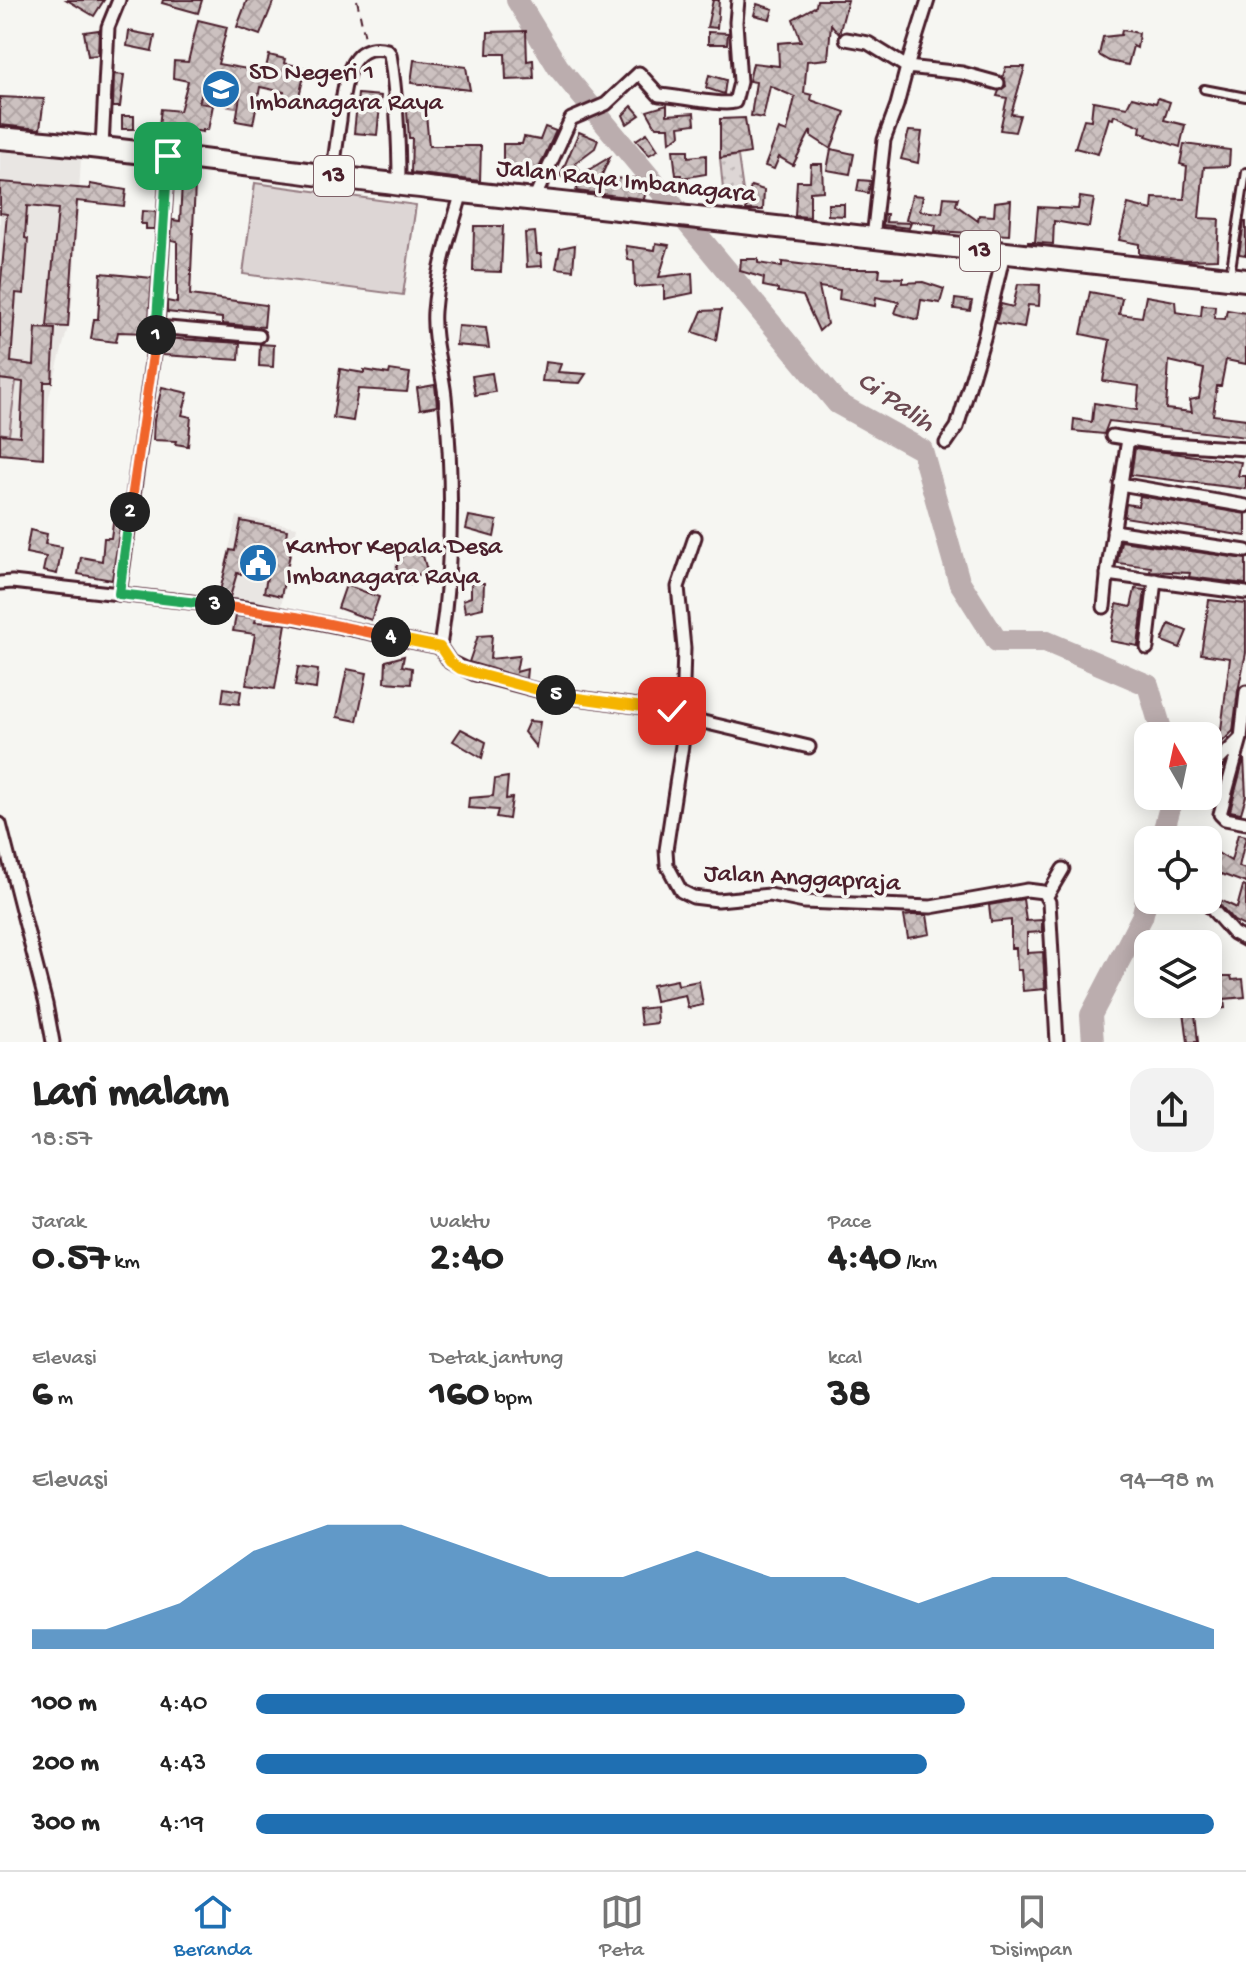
<!DOCTYPE html>
<html lang="id">
<meta charset="utf-8">
<style>
body{margin:0;font-family:"Gochi Hand",sans-serif;background:#f2f2f2;color:#222;height:100vh;display:flex;flex-direction:column;font-size:30px;white-space:nowrap}
*{box-sizing:border-box;margin:0}
p{font-size:26px;color:#767676}
.icon{flex:none;width:44px;height:44px;fill:none;stroke:currentColor;stroke-width:2;stroke-linecap:round;stroke-linejoin:round}
.map{position:relative;height:1042px;overflow:hidden}
.sheet{display:flex;flex-direction:column;background:#fff;flex:1}
.sheet>*{flex:none}
.needle{width:52px;rotate:351deg}
.fabs{position:absolute;left:1134px;top:722px;display:grid;gap:16px}
.fabs a{display:grid;place-items:center;width:88px;height:88px;border-radius:16px;background:#fff;box-shadow:0 4px 20px #0003;font-size:40px}
.pin{position:absolute;display:grid;place-items:center;width:68px;height:68px;color:#fff;margin:-34px;border-radius:16px;box-shadow:0 4px 12px #0006}
.km{position:absolute;width:40px;height:40px;margin:-20px;border-radius:50%;background:#222;color:#fff;font-size:22px;line-height:40px;text-align:center}
.round{display:grid;place-items:center;flex:none;width:84px;height:84px;border-radius:24px;background:#f2f2f2}
.head{display:flex;align-items:center;justify-content:space-between;height:136px;padding:0 32px}
h1{font-size:44px;font-weight:700;line-height:60px}
.metrics{display:grid;grid-template-columns:repeat(3,1fr);gap:12px;height:136px;padding:8px 32px}
.metrics div{display:grid;align-content:center}
.metrics b{font-size:40px;font-weight:700}
.metrics small{font-size:22px;font-weight:400}
.metrics p{font-size:22px}
.chart{height:224px;padding:16px 32px}
.chart p{display:flex;justify-content:space-between}
.chart svg{width:100%;height:144px;margin-top:8px;fill:#1f6fb2;opacity:.7}
ul{padding:0 32px;list-style:none;font-size:26px}
li{display:grid;grid-template-columns:128px 96px 1fr;align-items:center;height:60px}
li i{height:20px;border-radius:10px;background:#1f6fb2}
.menu{display:flex;justify-content:space-around;align-items:center;height:112px;border-top:2px solid #e0e0e0;background:#fff;font-size:22px;color:#767676}
.menu a{display:grid;justify-items:center;gap:4px}
.menu .active{color:#1f6fb2}
.map>svg:first-child{display:block}
</style>
<div class="map">
<svg width="1246" height="1042" viewBox="0 0 1246 1042">
<defs>
<pattern id="park-dots" width="8" height="8" patternUnits="userSpaceOnUse" patternTransform="scale(2)"><rect width="8" height="8" fill="#ddd6d5"/><path d="M2 2h.1M6 6h.1" fill="none" stroke="#bfb7b7" stroke-width="1.8" stroke-linecap="round"/></pattern>
<pattern id="building-cross-hatch" width="8" height="8" patternUnits="userSpaceOnUse" patternTransform="scale(2)"><rect width="8" height="8" fill="#ccc1c0"/><path d="M0 0l8 8M0 8l8-8" fill="none" stroke="#b1a5a5"/></pattern>
</defs>
<rect width="100%" height="100%" fill="#f6f6f2"/>
<filter id="ink" filterUnits="userSpaceOnUse"><feTurbulence type="fractalNoise" baseFrequency=".0125" numOctaves="2"/><feDisplacementMap in="SourceGraphic" scale="16" xChannelSelector="R" yChannelSelector="G"/><feConvolveMatrix kernelMatrix="1 2 1 2 8 2 1 2 1" color-interpolation-filters="sRGB"/></filter>
<g filter="url(#ink)">
<!-- built -->
<g fill="#e9e6e3">
<polygon points="0,149 81,159 73,294 68,327 49,397 43,458 0,454"/>
<polygon points="237,516 297,527 281,606 217,598"/>
</g>
<!-- green -->
<g fill="#ddd6d5" stroke="#947a80" stroke-width="2">
<polygon points="204,85 239,91 236,107 201,101"/>
<polygon points="255,183 416,205 403,295 243,274"/>
<polygon points="0,379 16,381 9,435 0,433"/>
</g>
<!-- park -->
<polygon fill="url(#park-dots)" stroke="#947a80" stroke-width="2" points="738,156 744,198 724,200 720,158"/>
<g fill="none" stroke-linecap="round" stroke-linejoin="round">
<!-- river -->
<g stroke="#bbadae" stroke-width="22">
<polyline points="517,0 558,67 837,403 922,450 959,581 997,641 1045,641 1148,685 1163,736"/>
<polyline points="1161,840 1173,796"/>
<polyline points="1093,1042 1091,1015 1142,917 1148,893"/>
</g>
</g>
<!-- building -->
<g fill="url(#building-cross-hatch)" stroke="#4a1f2b" stroke-width="2" fill-rule="evenodd">
<polygon points="67,0 104,0 94,16"/>
<polygon points="163,0 202,0 198,13 162,3"/>
<polygon points="247,0 274,0 260,35 237,27"/>
<polygon points="713,0 719,0 717,28 707,27"/>
<polygon points="817,0 848,0 839,34 831,24 828,59 807,61 804,93 812,95 811,100 845,112 831,149 811,136 811,130 793,165 779,157 774,169 765,166 779,129 787,132 795,97 770,86 763,118 751,116 756,82 749,81 753,63 779,66 778,43 801,41 793,19 816,6"/>
<polygon points="757,4 773,9 770,19 754,15"/>
<polygon points="198,20 227,27 218,64 265,72 269,55 285,59 284,63 306,68 298,100 283,97 284,92 260,87 253,124 236,121 241,90 204,84 199,103 213,105 208,130 203,130 203,132 175,127 173,137 158,135 161,109 180,111 188,81 173,78 174,61 188,62"/>
<polygon points="99,30 98,55 88,56 84,32"/>
<polygon points="1122,30 1139,33 1137,48 1133,46 1128,65 1109,61 1099,55 1103,37 1121,35"/>
<polygon points="129,31 155,36 152,51 127,46"/>
<polygon points="526,31 527,61 533,60 534,79 506,80 505,54 487,54 488,32"/>
<polygon points="708,32 728,33 727,44 708,44"/>
<polygon points="414,60 466,67 470,90 411,83"/>
<polygon points="1006,67 1025,67 1011,114 1020,115 1015,132 1000,130 1007,98 997,96 999,91 1006,86 1003,76"/>
<polygon points="114,74 124,75 120,107 113,107"/>
<polygon points="709,75 726,80 724,94 706,88"/>
<polygon points="358,94 381,96 377,135 354,133"/>
<polygon points="0,97 44,99 40,129 0,125"/>
<polygon points="1132,97 1156,103 1158,98 1170,102 1164,120 1185,125 1180,147 1146,136 1147,134 1140,132 1141,126 1114,115 1113,119 1109,118 1098,154 1075,148 1084,119 1091,120 1093,101 1127,107"/>
<polygon points="406,98 425,104 429,146 481,146 480,181 411,173 412,138 409,138"/>
<polygon points="667,105 667,115 694,113 695,124 679,126 680,135 670,142 669,127 656,127 647,111"/>
<polygon points="632,106 640,115 627,124 623,115"/>
<rect x="122" y="116" width="12" height="13"/>
<polygon points="745,118 750,153 720,158 720,119"/>
<polygon points="545,127 556,131 535,177 526,174 527,171 503,167 503,144 522,144 524,137 540,140"/>
<polygon points="909,131 922,132 918,163 901,159"/>
<polygon points="579,132 598,140 595,148 575,163 582,174 610,157 600,179 637,178 634,186 647,188 644,199 576,191 578,186 560,176"/>
<polygon points="647,133 658,150 649,155 636,140"/>
<polygon points="1184,144 1230,150 1229,166 1204,167 1199,218 1219,219 1217,259 1183,260 1139,254 1139,244 1119,240 1128,204 1152,210 1153,198 1184,199 1187,166 1180,164"/>
<polygon points="831,149 854,154 850,174 827,170"/>
<polygon points="673,150 688,150 688,157 706,155 706,174 682,178 682,175 676,175"/>
<polygon points="811,164 822,164 823,191 810,192 810,217 795,216 797,181 810,181"/>
<polygon points="859,180 871,181 868,193 857,191"/>
<polygon points="0,182 90,189 90,184 126,190 124,206 77,201 68,327 47,326 58,209 27,206 25,238 28,239 24,294 16,293 11,362 34,365 36,328 55,329 52,382 44,382 43,458 0,454 0,434 20,436 23,382 0,379 0,292 7,214 0,213"/>
<polygon points="182,183 195,184 190,295 266,305 264,327 222,324 222,318 167,312 167,301 177,303 177,241 171,240 172,220 180,221"/>
<polygon points="751,186 764,190 763,210 746,210"/>
<polygon points="912,195 923,196 920,211 942,213 944,197 958,198 956,205 978,221 979,215 994,216 995,202 1011,200 1009,235 935,231 936,225 906,220"/>
<polygon points="1080,197 1094,199 1089,227 1054,221 1053,244 1027,242 1035,242 1038,207 1078,209"/>
<polygon points="828,204 844,204 844,216 828,215"/>
<polygon points="142,211 156,212 155,229 146,229 146,224 141,224"/>
<polygon points="884,214 887,214 886,222 911,223 909,228 883,225"/>
<polygon points="1244,222 1246,222 1246,255 1239,254"/>
<polygon points="474,226 503,226 501,272 473,271"/>
<polygon points="535,232 537,254 541,254 542,266 527,267 525,233"/>
<polygon points="656,243 669,245 659,277 692,273 693,293 664,299 664,285 635,287 634,261 628,260 626,246 655,250"/>
<polygon points="575,245 573,270 556,268 560,248"/>
<polygon points="741,259 758,259 758,263 782,267 782,262 841,269 880,269 879,277 903,278 902,283 923,282 944,289 940,303 921,300 918,320 895,313 899,302 876,297 875,306 839,299 840,290 819,287 827,324 819,331 803,296 778,292 778,289 763,286 764,278 740,271"/>
<polygon points="101,273 152,278 148,333 118,332 116,342 91,339 94,319 98,319"/>
<polygon points="1018,284 1040,285 1039,306 1028,305 1024,328 996,323 1001,304 1013,307"/>
<path d="M1090 292 1122 298 1119 314 1142 317 1146 296 1175 301 1176 312 1201 316 1202 305 1215 306 1214 318 1225 319 1227 310 1246 313V364L1226 360 1221 386H1217L1213 415 1246 419V437L1109 421 1104 434 1073 431 1074 419 1092 422 1094 403 1137 410 1139 386 1103 381 1110 340 1081 334ZM1169 361 1204 369 1199 398 1190 400 1192 412 1166 409Z"/>
<polygon points="955,299 972,301 970,311 954,309"/>
<polygon points="721,310 716,340 693,332 702,311"/>
<polygon points="458,326 486,328 489,348 456,345"/>
<polygon points="164,338 240,343 239,360 163,355"/>
<polygon points="260,344 274,345 273,367 259,366"/>
<polygon points="545,362 561,364 558,372 586,374 580,383 542,381"/>
<polygon points="340,369 364,373 364,370 389,374 390,370 410,373 407,392 358,389 353,421 333,418"/>
<polygon points="492,373 495,392 475,395 472,376"/>
<polygon points="435,385 437,406 420,409 417,388"/>
<polygon points="162,387 188,393 182,415 191,417 188,446 175,444 176,441 153,440 154,420"/>
<polygon points="1135,448 1241,462 1238,476 1246,476 1246,489 1131,475"/>
<polygon points="1140,496 1246,514 1246,536 1124,517 1126,504 1138,506"/>
<polygon points="116,500 124,501 112,580 78,574 81,557 102,561 104,538 111,538"/>
<polygon points="469,516 497,521 494,537 466,529"/>
<polygon points="241,521 287,530 285,543 292,545 281,596 264,592 270,563 245,558 241,574 237,573 230,597 219,595 230,550 235,551"/>
<polygon points="30,530 47,534 45,544 62,547 57,574 43,571 46,557 26,553"/>
<polygon points="1121,541 1246,559 1246,584 1189,577 1190,573 1150,571 1151,567 1117,563"/>
<polygon points="398,548 423,556 429,578 414,573 411,585 396,579"/>
<polygon points="471,583 484,583 483,608 465,612 463,600 471,597"/>
<polygon points="346,585 379,597 371,620 338,608"/>
<polygon points="1135,589 1145,590 1138,646 1110,641 1117,604 1131,607"/>
<polygon points="1209,600 1246,604 1246,653 1238,691 1233,731 1208,756 1208,742 1221,730 1230,658 1201,654"/>
<polygon points="236,616 256,618 255,622 286,624 275,689 246,685 255,634 233,631"/>
<polygon points="1169,624 1187,631 1180,648 1162,641"/>
<polygon points="492,635 490,659 519,656 516,672 527,669 526,679 469,662 478,636"/>
<polygon points="404,656 402,666 412,668 411,684 385,682 386,661"/>
<polygon points="298,667 318,670 316,689 295,686"/>
<polygon points="347,669 367,673 357,721 337,717"/>
<polygon points="224,688 241,691 239,704 222,702"/>
<polygon points="529,721 540,722 536,747 524,732"/>
<polygon points="461,729 486,742 482,758 453,741"/>
<polygon points="1244,758 1246,796 1241,813 1230,811"/>
<polygon points="508,777 506,799 512,798 509,819 496,817 498,810 468,808 469,798 493,796 495,779"/>
<polygon points="1238,834 1246,836 1239,867 1246,869 1246,883 1221,874 1211,895 1208,893 1208,847 1231,861"/>
<polygon points="1243,886 1246,887 1246,927 1234,921 1219,904 1220,900 1237,908"/>
<polygon points="1023,899 1026,921 1042,920 1042,932 1027,933 1027,953 1043,952 1045,989 1023,991 1021,970 1017,970 1016,948 1011,948 1011,920 991,922 989,905"/>
<polygon points="912,915 927,915 930,934 908,938 904,916"/>
<polygon points="1222,976 1231,976 1232,980 1243,979 1245,997 1224,999 1225,1008 1208,1010 1208,997 1223,995"/>
<polygon points="677,980 678,985 699,981 703,1005 688,1008 685,995 655,1001 652,985"/>
<polygon points="1183,1004 1194,1004 1198,1042 1188,1042"/>
<polygon points="656,1007 657,1023 641,1025 639,1009"/>
</g>
<g fill="none" stroke-linecap="round" stroke-linejoin="round">
<!-- service casing -->
<g stroke="#4a1f2b" stroke-width="12">
<g id="service">
<polyline points="1204,89 1246,97"/>
<polyline points="1230,275 1246,172"/>
</g>
</g>
<!-- minor casing -->
<g stroke="#4a1f2b" stroke-width="17">
<g id="minor">
<polyline points="846,39 868,43 907,67 928,0"/>
<polyline points="102,147 108,27 119,0"/>
<path d="M332 176C335 157 337 139 340 120 343 92 346 39 387 50L390 54C397 98 399 140 399 184"/>
<path d="M462 192C451 230 437 271 434 311 432 339 442 368 445 396 453 479 453 566 440 647L450 662 475 674 556 695 666 710 682 717 684 732 666 850 667 865 681 891 693 897 718 900 770 895 804 902 931 907 1027 890 1043 892 1049 902 1057 1042"/>
<path d="M534 199 571 119 606 104 639 73 659 95C677 96 722 106 735 102L740 82 736 22 738 0"/>
<polyline points="873,238 884,140 897,105 907,67 962,73 998,83"/>
<polyline points="157,327 259,336"/>
<polyline points="1112,436 1156,443 1246,449"/>
<polyline points="946,443 957,427 984,338 1004,253"/>
<polyline points="1120,484 1246,506"/>
<polyline points="1113,531 1246,551"/>
<polyline points="695,537 678,587 684,648 682,717 809,747"/>
<polyline points="1107,574 1246,593"/>
<polyline points="0,583 12,582 253,609 440,647"/>
<polyline points="119,594 157,327 168,156"/>
<polyline points="1104,607 1108,567 1128,439"/>
<polyline points="1147,648 1155,580"/>
<polyline points="1241,738 1220,814 1225,819 1246,823"/>
<polyline points="1208,771 1241,738 1246,692"/>
<polyline points="0,824 46,1004 53,1042"/>
<polyline points="1047,896 1063,869"/>
<polyline points="1204,900 1233,933 1246,940"/>
</g>
</g>
<!-- trunk casing -->
<g stroke="#4a1f2b" stroke-width="26">
<path id="trunk" d="M0 138C155 151 309 175 463 192 724 221 985 249 1246 280"/>
</g>
<!-- path -->
<polyline stroke="#4a1f2b" stroke-width="2" stroke-dasharray="8 6" stroke-linecap="butt" points="357,0 365,38"/>
<!-- service -->
<use href="#service" stroke="#f6f6f2" stroke-width="6"/>
<!-- minor -->
<use href="#minor" stroke="#f6f6f2" stroke-width="11"/>
<!-- trunk -->
<use href="#trunk" stroke="#f6f6f2" stroke-width="20"/>
</g>
</g>
<g fill="none" stroke-linecap="round" stroke-linejoin="round" filter="url(#ink)">
<!-- split-1 casing -->
<g stroke="#fff" stroke-width="16">
<polyline id="split-1" points="156,335 168,156"/>
</g>
<!-- split-2 casing -->
<g stroke="#fff" stroke-width="16">
<polyline id="split-2" points="130,512 156,335"/>
</g>
<!-- split-3 casing -->
<g stroke="#fff" stroke-width="16">
<polyline id="split-3" points="130,512 119,594 215,605"/>
</g>
<!-- split-4 casing -->
<g stroke="#fff" stroke-width="16">
<polyline id="split-4" points="215,605 296,617 391,637"/>
</g>
<!-- split-5 casing -->
<g stroke="#fff" stroke-width="16">
<polyline id="split-5" points="391,637 440,647 450,662 460,669 556,695"/>
</g>
<!-- split-6 casing -->
<g stroke="#fff" stroke-width="16">
<polyline id="split-6" points="556,695 672,711"/>
</g>
<!-- split-1 -->
<use href="#split-1" stroke="#22a559" stroke-width="10"/>
<!-- split-2 -->
<use href="#split-2" stroke="#f0652b" stroke-width="10"/>
<!-- split-3 -->
<use href="#split-3" stroke="#22a559" stroke-width="10"/>
<!-- split-4 -->
<use href="#split-4" stroke="#f0652b" stroke-width="10"/>
<!-- split-5 -->
<use href="#split-5" stroke="#f5b400" stroke-width="10"/>
<!-- split-6 -->
<use href="#split-6" stroke="#f5b400" stroke-width="10"/>
</g>
<!-- icons -->
<defs>
<g id="school-disc" transform="scale(2)"><circle r="9.5" fill="#1f6fb2" stroke="#f6f6f2"/><path d="M0-5L7-2L0 1L-7-2ZM-4 1L0 2.5L4 1V4Q0 6-4 4Z" fill="#fff"/></g>
<g id="civic-disc" transform="scale(2)"><circle r="9.5" fill="#1f6fb2" stroke="#f6f6f2"/><path d="M-.6-6.5H3V-4.5H.6V-3L4-1V1h2V6H-6V1h2V-1L-.6-3ZM-1.2 2.5V6h2.4V2.5Z" fill="#fff"/></g>
</defs>
<g fill-rule="evenodd">
<use href="#school-disc" x="221" y="89"/>
<use href="#civic-disc" x="258" y="563"/>
</g>
<g text-anchor="middle" dominant-baseline="central" stroke-width="7" stroke-linejoin="round" paint-order="stroke">
<!-- shield labels -->
<g fill="#f6f6f2" stroke="#7e6067" stroke-width="2">
<rect x="314" y="156" width="40" height="40" rx="6"/>
<rect x="960" y="231" width="40" height="40" rx="6"/>
</g>
<g font-size="24" font-weight="bold" fill="#4a1f2b">
<text x="334" y="176">13</text>
<text x="980" y="251">13</text>
</g>
<!-- poi labels -->
<g font-size="26" fill="#4a1f2b" stroke="#f6f6f2" text-anchor="start">
<text x="249" y="74">SD Negeri 1<tspan x="249" dy="30">Imbanagara Raya</tspan></text>
<text x="286" y="548">Kantor Kepala Desa<tspan x="286" dy="30">Imbanagara Raya</tspan></text>
</g>
<!-- street labels -->
<g font-size="26" fill="#4a1f2b" stroke="#f6f6f2">
<text transform="translate(626 183) rotate(6)">Jalan Raya Imbanagara</text>
<text transform="translate(802 880) rotate(3)">Jalan Anggapraja</text>
</g>
<!-- water labels -->
<g font-size="28" font-style="italic" fill="#6c4a52" stroke="#f6f6f2">
<text transform="translate(895 403) rotate(34)">Ci Palih</text>
</g>
</g>
</svg>
<div class="fabs">
<a><svg class="needle" viewBox="-14 -14 28 28"><path d="M0-13l5 13h-10z" fill="#e53935"/><path d="M0 13l5-13h-10z" fill="#767676"/></svg></a>
<a><svg class="icon" aria-label="locate" viewBox="0 0 24 24"><circle cx="12" cy="12" r="6"/><path d="M12 2v4M12 18v4M2 12h4M18 12h4"/></svg></a>
<a><svg class="icon" aria-label="layers" viewBox="0 0 24 24"><path d="M12 4l9 5-9 5-9-5zM3 14l9 5 9-5"/></svg></a>
</div>
<div class="pin" style="left:168px;top:156px;background:#1e9e55"><svg class="icon" aria-label="arrive" viewBox="0 0 24 24"><path d="M6 21V4h12l-3 4 3 4H6"/></svg></div>
<div class="pin" style="left:672px;top:711px;background:#d93025"><svg class="icon" aria-label="check" viewBox="0 0 24 24"><path d="M5 12l5 5 9-10"/></svg></div>
<b class="km" style="left:156px;top:335px">1</b>
<b class="km" style="left:130px;top:512px">2</b>
<b class="km" style="left:215px;top:605px">3</b>
<b class="km" style="left:391px;top:637px">4</b>
<b class="km" style="left:556px;top:695px">5</b>
</div>
<section class="sheet">
<div class="head"><div><h1>Lari malam</h1><p>18:57</p></div><a class="round"><svg class="icon" aria-label="share" viewBox="0 0 24 24"><path d="M12 15V3M7 8l5-5 5 5M5 13v7h14v-7"/></svg></a></div>
<div class="metrics">
<div><p>Jarak</p><b>0.57<small> km</small></b></div>
<div><p>Waktu</p><b>2:40</b></div>
<div><p>Pace</p><b>4:40<small> /km</small></b></div>
</div>
<div class="metrics">
<div><p>Elevasi</p><b>6<small> m</small></b></div>
<div><p>Detak jantung</p><b>160<small> bpm</small></b></div>
<div><p>kcal</p><b>38</b></div>
</div>
<div class="chart"><p><span>Elevasi</span>94–98 m</p>
<svg viewBox="0 0 160 44" preserveAspectRatio="none"><path d="M0 44V38L10 38L20 30L30 14L40 6L50 6L60 14L70 22L80 22L90 14L100 22L110 22L120 30L130 22L140 22L150 30L160 38V44z"/></svg>
</div>
<ul>
<li><b>100 m</b>4:40<i style="width:74%"></i></li>
<li><b>200 m</b>4:43<i style="width:70%"></i></li>
<li><b>300 m</b>4:19<i style="width:100%"></i></li>
</ul>
</section>
<nav class="menu">
<a class="active"><svg class="icon" aria-label="home" viewBox="0 0 24 24"><path d="M3 11l9-7 9 7M6 9v11h12V9"/></svg>Beranda</a>
<a><svg class="icon" aria-label="map" viewBox="0 0 24 24"><path d="M3 6l6-2 6 2 6-2v14l-6 2-6-2-6 2zM9 4v14M15 6v14"/></svg>Peta</a>
<a><svg class="icon" aria-label="saved" viewBox="0 0 24 24"><path d="M7 4h10v16l-5-4-5 4z"/></svg>Disimpan</a>
</nav>
